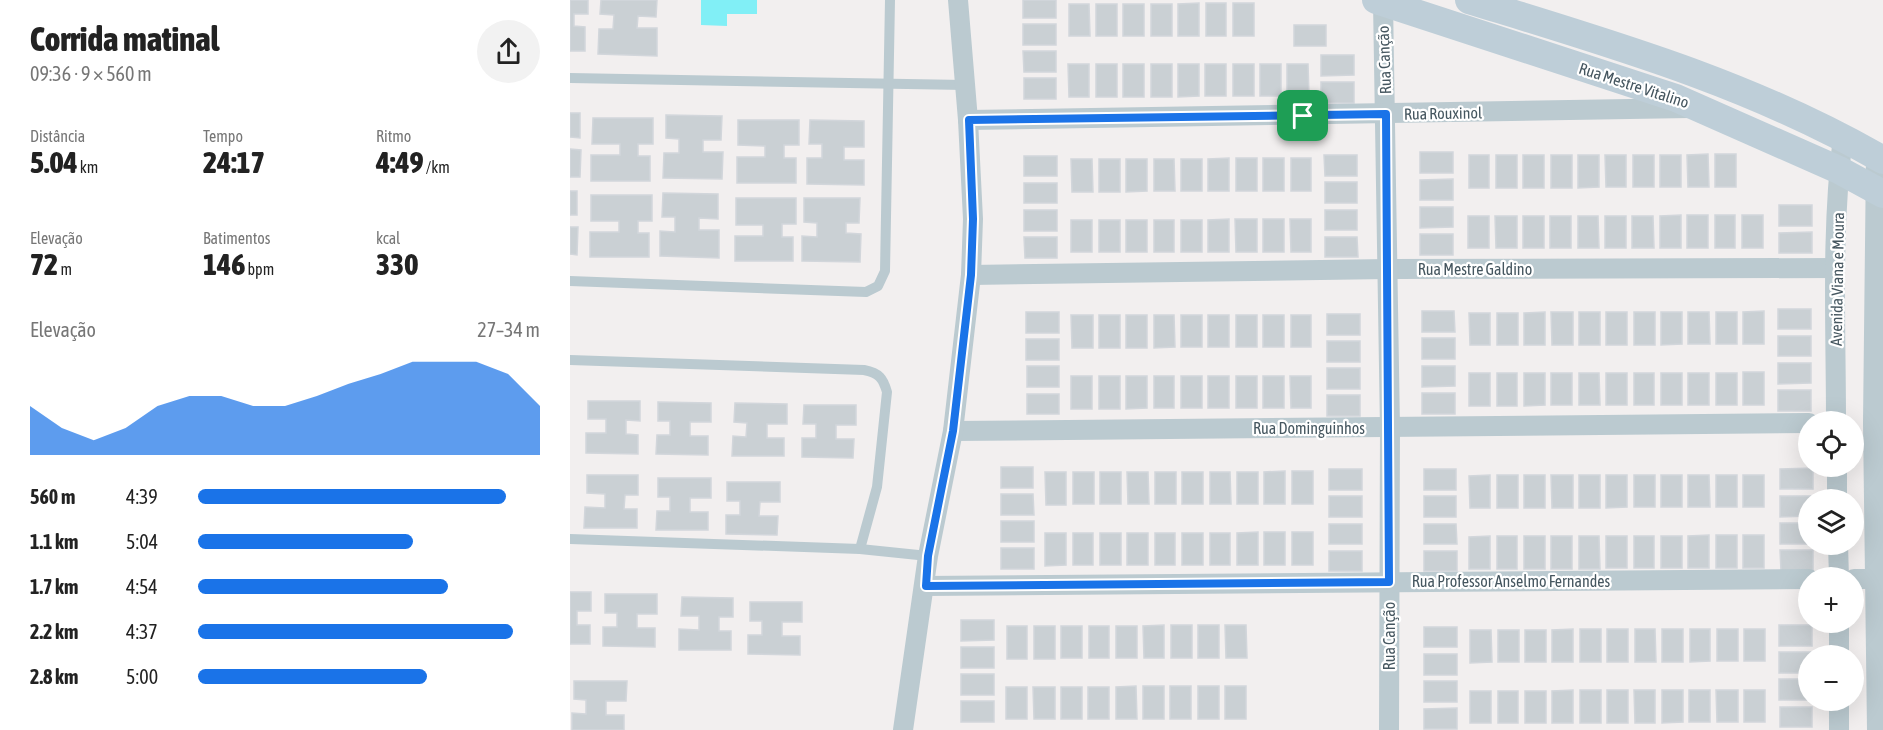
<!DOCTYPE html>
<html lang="pt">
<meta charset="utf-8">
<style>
body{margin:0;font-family:"Asap Condensed",sans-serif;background:#f2f2f2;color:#222;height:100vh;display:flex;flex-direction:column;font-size:22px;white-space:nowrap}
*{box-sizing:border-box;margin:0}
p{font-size:20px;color:#767676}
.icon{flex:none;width:33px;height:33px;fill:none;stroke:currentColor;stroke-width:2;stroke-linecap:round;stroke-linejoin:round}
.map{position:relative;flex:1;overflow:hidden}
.details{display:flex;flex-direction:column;background:#fff;width:570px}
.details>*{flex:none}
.fabs{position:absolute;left:1228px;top:411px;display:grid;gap:12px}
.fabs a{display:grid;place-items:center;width:66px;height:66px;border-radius:50%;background:#fff;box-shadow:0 6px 24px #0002;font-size:30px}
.pin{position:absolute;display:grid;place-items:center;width:51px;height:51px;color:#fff;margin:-26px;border-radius:12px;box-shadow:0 3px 9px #0006}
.round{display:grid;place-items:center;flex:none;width:63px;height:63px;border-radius:32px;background:#f2f2f2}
.overview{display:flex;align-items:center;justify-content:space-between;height:102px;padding:0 30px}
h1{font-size:33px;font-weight:800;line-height:45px}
.figures{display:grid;grid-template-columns:repeat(3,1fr);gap:9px;height:102px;padding:6px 30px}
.figures div{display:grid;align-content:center}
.figures b{font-size:30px;font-weight:800}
.figures small{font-size:16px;font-weight:400}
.figures p{font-size:16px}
.chart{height:168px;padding:12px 30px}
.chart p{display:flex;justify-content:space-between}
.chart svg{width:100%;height:108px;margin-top:6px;fill:#1a73e8;opacity:.7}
ul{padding:0 30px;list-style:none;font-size:20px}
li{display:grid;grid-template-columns:96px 72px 1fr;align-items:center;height:45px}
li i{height:15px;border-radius:8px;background:#1a73e8}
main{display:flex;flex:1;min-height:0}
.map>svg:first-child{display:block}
</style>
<main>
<section class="details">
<div class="overview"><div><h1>Corrida matinal</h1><p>09:36 · 9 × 560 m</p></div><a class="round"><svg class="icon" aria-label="share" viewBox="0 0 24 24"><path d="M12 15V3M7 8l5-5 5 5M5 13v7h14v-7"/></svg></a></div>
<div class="figures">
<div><p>Distância</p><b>5.04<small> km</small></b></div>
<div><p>Tempo</p><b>24:17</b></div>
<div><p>Ritmo</p><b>4:49<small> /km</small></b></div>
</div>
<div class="figures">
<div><p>Elevação</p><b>72<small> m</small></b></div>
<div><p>Batimentos</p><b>146<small> bpm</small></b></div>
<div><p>kcal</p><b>330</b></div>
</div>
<div class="chart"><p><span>Elevação</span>27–34 m</p>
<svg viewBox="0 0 160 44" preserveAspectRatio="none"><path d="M0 44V24L10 33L20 38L30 33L40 24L50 20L60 20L70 24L80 24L90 20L100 15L110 11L120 6L130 6L140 6L150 11L160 24V44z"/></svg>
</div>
<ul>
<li><b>560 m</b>4:39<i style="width:90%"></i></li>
<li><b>1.1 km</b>5:04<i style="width:63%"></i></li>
<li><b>1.7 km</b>4:54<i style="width:73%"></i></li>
<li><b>2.2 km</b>4:37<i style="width:92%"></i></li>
<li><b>2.8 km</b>5:00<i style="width:67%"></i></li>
</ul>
</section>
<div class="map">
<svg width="1313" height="730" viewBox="0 0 1313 730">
<rect width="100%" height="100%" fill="#f2efef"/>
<!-- water -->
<polygon fill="#81eff6" points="131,0 187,0 187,14 157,14 157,26 131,25"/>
<!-- building -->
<g fill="#cad0d4" stroke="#d2d6db" stroke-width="1.5">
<polygon points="0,0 18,0 18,14 4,14 4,26 15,27 15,51 0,51"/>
<polygon points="31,0 87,0 86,17 68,16 67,28 87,28 87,56 28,54 29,29 43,29 44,15 30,14"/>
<rect x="453" y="0" width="33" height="18"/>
<polygon points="629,3 629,36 608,36 608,4"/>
<rect x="636" y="3" width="20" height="33"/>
<rect x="663" y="3" width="21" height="33"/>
<polygon points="499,4 519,4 520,36 499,36"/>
<rect x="526" y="4" width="21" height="32"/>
<rect x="553" y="4" width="21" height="32"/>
<rect x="581" y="4" width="21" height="32"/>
<rect x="453" y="24" width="33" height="21"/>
<rect x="724" y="25" width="32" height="21"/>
<polygon points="453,51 486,51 486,72 454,72"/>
<polygon points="751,55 784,55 784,75 751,76"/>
<polygon points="498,64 519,64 519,97 499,97"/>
<rect x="526" y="64" width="21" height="33"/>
<rect x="553" y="64" width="21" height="33"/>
<rect x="581" y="64" width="21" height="33"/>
<polygon points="608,64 629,64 629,96 608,97"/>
<rect x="635" y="64" width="21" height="32"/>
<rect x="663" y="64" width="21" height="32"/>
<rect x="690" y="64" width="21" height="32"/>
<polygon points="717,64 738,64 739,96 717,96"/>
<rect x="454" y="78" width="32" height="21"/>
<rect x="751" y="82" width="33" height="21"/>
<polygon points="0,113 10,113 10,138 0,137"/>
<polygon points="96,115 152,116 151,140 133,140 133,152 153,152 152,179 93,178 94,153 109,153 109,139 96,138"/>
<polygon points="23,118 83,118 83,144 68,144 68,156 80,156 80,181 21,181 21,155 50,155 50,144 22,144"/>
<polygon points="168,120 229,120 229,145 214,145 214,158 226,158 226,183 167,183 167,157 195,157 195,146 168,145"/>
<polygon points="240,120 294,121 294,147 274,147 274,160 294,160 294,185 237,184 237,158 252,158 252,144 239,144"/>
<polygon points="0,149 11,150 10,177 0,177"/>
<rect x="850" y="152" width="33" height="21"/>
<polygon points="1138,154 1139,187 1118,187 1117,155"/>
<rect x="1145" y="154" width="21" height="33"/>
<polygon points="754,155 787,155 787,176 755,176"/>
<rect x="899" y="155" width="20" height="33"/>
<rect x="926" y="155" width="21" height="33"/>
<rect x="953" y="155" width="21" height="33"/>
<rect x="981" y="155" width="21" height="33"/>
<polygon points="1008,155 1029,155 1029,187 1008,188"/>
<polygon points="1035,155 1056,155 1056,187 1036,187"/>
<rect x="1063" y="155" width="21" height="32"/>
<rect x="1090" y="155" width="21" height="32"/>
<rect x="454" y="156" width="33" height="20"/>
<polygon points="659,158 659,191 638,191 638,159"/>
<rect x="666" y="158" width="21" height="33"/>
<rect x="693" y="158" width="21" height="33"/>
<rect x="721" y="158" width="20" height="33"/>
<polygon points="501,159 522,159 523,192 502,192"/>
<rect x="529" y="159" width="21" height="33"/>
<polygon points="556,159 577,159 577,191 556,192"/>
<polygon points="584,159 604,159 605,191 584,191"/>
<rect x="611" y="159" width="21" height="32"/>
<polygon points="883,179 883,200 850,200 850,180"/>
<rect x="755" y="182" width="32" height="21"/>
<rect x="454" y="183" width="33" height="20"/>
<rect x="0" y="191" width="7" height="24"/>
<polygon points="93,193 148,194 148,219 129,218 129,230 149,230 149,258 90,256 90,231 105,232 105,217 92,217"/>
<polygon points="21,195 82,195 82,221 68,221 68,233 79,233 79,257 20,257 20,232 49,232 49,221 21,221"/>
<polygon points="166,198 226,198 226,224 212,224 212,237 223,237 223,261 165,261 165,236 193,236 193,225 166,225"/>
<polygon points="234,198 290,198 289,223 276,223 276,233 291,234 290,262 232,261 232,236 247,237 247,223 234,222"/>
<rect x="1209" y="205" width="33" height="21"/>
<polygon points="850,207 883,207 883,227 850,228"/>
<rect x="454" y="210" width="33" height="21"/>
<rect x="755" y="210" width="32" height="20"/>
<polygon points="1111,215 1111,248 1090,248 1090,216"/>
<rect x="1117" y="215" width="21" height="33"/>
<rect x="1145" y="215" width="20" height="33"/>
<rect x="1172" y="215" width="21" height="33"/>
<rect x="898" y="216" width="21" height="32"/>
<polygon points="925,216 947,216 947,248 926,248"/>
<rect x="953" y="216" width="21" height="32"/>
<rect x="980" y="216" width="21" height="32"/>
<polygon points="1008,216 1028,216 1029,248 1008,248"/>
<rect x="1035" y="216" width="21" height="32"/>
<polygon points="1062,216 1083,216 1084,248 1062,248"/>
<polygon points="659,219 659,252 638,252 638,220"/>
<polygon points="665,219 687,219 687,252 666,252"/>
<rect x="693" y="219" width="21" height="33"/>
<polygon points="720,219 741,219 741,252 721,252"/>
<rect x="501" y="220" width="21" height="32"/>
<rect x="529" y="220" width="21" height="32"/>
<rect x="556" y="220" width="21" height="32"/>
<rect x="584" y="220" width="20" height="32"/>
<rect x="611" y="220" width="21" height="32"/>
<polygon points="0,227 8,227 7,255 0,254"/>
<polygon points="1242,232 1242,253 1209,253 1209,233"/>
<rect x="850" y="234" width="33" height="21"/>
<polygon points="454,237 487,237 487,258 455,258"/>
<polygon points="755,237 787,237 788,257 755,257"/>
<rect x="1208" y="309" width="33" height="20"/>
<polygon points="852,311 884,311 885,332 852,332"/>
<polygon points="1194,311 1194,344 1173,344 1173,312"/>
<rect x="456" y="312" width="33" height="21"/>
<polygon points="975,312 975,345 954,345 954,313"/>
<polygon points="981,312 1003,312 1003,345 982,345"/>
<rect x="1009" y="312" width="21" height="33"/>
<rect x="1036" y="312" width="21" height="33"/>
<rect x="1064" y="312" width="21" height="33"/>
<polygon points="1091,312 1112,312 1112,344 1091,345"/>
<polygon points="1118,312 1139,312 1140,344 1118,344"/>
<rect x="1146" y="312" width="21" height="32"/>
<polygon points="899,313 920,313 920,345 900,345"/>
<rect x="927" y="313" width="21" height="32"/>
<rect x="757" y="314" width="33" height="21"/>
<polygon points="501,315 523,315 523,348 502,348"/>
<rect x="529" y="315" width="21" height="33"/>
<rect x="556" y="315" width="21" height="33"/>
<polygon points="584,315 604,315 605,347 584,348"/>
<rect x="611" y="315" width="21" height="32"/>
<rect x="638" y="315" width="21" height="32"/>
<rect x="666" y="315" width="21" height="32"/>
<rect x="693" y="315" width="21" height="32"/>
<rect x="721" y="315" width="20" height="32"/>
<rect x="1208" y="336" width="33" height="20"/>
<rect x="852" y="338" width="33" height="21"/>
<rect x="456" y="339" width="33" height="21"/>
<rect x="757" y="341" width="33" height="21"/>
<polygon points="1208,363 1241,363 1241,383 1208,384"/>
<rect x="457" y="366" width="32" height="21"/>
<polygon points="852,366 885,366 885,386 852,387"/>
<rect x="757" y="368" width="33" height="21"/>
<rect x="1173" y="372" width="21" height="33"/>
<rect x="899" y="373" width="21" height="33"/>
<rect x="927" y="373" width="20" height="33"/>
<polygon points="954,373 975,373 975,405 954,406"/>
<rect x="981" y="373" width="21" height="32"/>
<polygon points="1009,373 1029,373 1030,405 1009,405"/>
<rect x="1036" y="373" width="21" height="32"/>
<rect x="1064" y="373" width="20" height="32"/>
<rect x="1091" y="373" width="21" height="32"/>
<rect x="1118" y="373" width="21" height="32"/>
<rect x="1146" y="373" width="21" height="32"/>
<rect x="501" y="376" width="21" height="33"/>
<rect x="529" y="376" width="21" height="33"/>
<polygon points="556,376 577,376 577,408 556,409"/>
<rect x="584" y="376" width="20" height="32"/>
<rect x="611" y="376" width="21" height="32"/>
<rect x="638" y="376" width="21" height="32"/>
<rect x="666" y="376" width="21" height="32"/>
<rect x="693" y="376" width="21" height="32"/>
<polygon points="720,376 741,376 741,408 721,408"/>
<rect x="1208" y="390" width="33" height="21"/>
<rect x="852" y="393" width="33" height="21"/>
<rect x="457" y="394" width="32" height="20"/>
<rect x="757" y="395" width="33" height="21"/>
<polygon points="18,401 70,401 70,421 56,420 56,434 68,435 68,454 16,453 16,433 36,433 36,419 18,419"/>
<polygon points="88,402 141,403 141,422 120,422 120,436 138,436 138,455 86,454 87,435 100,435 100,421 88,421"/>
<polygon points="165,403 217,404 217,424 197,424 197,438 214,438 214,456 162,456 163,436 176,437 177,423 164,422"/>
<polygon points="234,405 286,405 286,425 266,425 266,439 284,439 283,458 232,457 232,438 246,438 246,424 233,424"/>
<rect x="431" y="467" width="32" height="21"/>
<polygon points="1243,468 1243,489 1210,489 1210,469"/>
<rect x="759" y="469" width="33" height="21"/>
<rect x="854" y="469" width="32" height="21"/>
<polygon points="715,471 715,504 694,504 694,472"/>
<rect x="722" y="471" width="21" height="33"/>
<polygon points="475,472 496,472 496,505 476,505"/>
<rect x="503" y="472" width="21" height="32"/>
<rect x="530" y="472" width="21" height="32"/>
<polygon points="557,472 578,472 579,504 558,504"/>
<rect x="585" y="472" width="21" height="32"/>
<rect x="612" y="472" width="21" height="32"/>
<polygon points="640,472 660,472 661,504 640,504"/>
<rect x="667" y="472" width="21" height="32"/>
<polygon points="17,475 68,475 68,495 55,495 54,509 67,509 67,528 14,528 15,507 35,508 35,494 17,493"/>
<polygon points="920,475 920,508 900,508 899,476"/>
<rect x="927" y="475" width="21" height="33"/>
<rect x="954" y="475" width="21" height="33"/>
<polygon points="981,475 1003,475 1003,508 982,508"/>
<rect x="1009" y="475" width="21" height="33"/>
<polygon points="1036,475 1057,475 1057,507 1036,508"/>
<rect x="1064" y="475" width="21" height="32"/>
<rect x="1091" y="475" width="21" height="32"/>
<polygon points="1118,475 1139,475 1140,507 1118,507"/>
<rect x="1146" y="475" width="21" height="32"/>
<rect x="1173" y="475" width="21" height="32"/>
<polygon points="88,478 141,478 141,498 120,498 120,512 138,512 138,530 86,530 87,511 100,511 100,497 88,497"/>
<polygon points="157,482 210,482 210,502 190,502 189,516 208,516 207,535 156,534 156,515 170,515 170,501 157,501"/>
<polygon points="431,494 463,494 464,515 431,515"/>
<rect x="759" y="496" width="33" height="21"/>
<rect x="854" y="496" width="32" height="21"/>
<polygon points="1210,496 1243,496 1243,500 1239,500 1239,516 1210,517"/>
<rect x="431" y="521" width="33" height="21"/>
<rect x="1210" y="523" width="29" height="21"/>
<rect x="759" y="524" width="33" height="20"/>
<polygon points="854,524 886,524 887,544 854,544"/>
<polygon points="688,532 688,565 667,565 667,533"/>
<rect x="694" y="532" width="21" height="33"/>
<rect x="722" y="532" width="21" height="33"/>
<polygon points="475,533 496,533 496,565 475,566"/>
<rect x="503" y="533" width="20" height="32"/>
<rect x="530" y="533" width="21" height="32"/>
<rect x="557" y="533" width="21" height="32"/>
<rect x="585" y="533" width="20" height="32"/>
<rect x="612" y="533" width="21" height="32"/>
<rect x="640" y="533" width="20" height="32"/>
<polygon points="1139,535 1139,568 1118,568 1118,536"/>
<rect x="1146" y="535" width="21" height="33"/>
<rect x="1173" y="535" width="21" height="33"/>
<polygon points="920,536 920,569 899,569 899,537"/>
<rect x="927" y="536" width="20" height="33"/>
<rect x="954" y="536" width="21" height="33"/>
<rect x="981" y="536" width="21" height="33"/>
<polygon points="1009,536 1029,536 1030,569 1009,569"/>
<rect x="1036" y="536" width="21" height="32"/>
<rect x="1064" y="536" width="20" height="32"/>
<rect x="1091" y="536" width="21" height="32"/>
<rect x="431" y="548" width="33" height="21"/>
<polygon points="1210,550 1243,550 1243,571 1211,571"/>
<rect x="759" y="551" width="33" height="20"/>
<rect x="854" y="551" width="33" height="20"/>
<polygon points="0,592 21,592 21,611 7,611 7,625 20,625 20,644 0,644"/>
<polygon points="35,594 87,594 87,614 67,614 67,628 85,628 85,647 33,646 33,627 47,627 47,613 35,613"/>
<polygon points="112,597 163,598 163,617 149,617 149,631 161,631 161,650 109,650 109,629 129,630 129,616 111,616"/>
<polygon points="180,602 232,602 232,622 212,622 212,636 230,636 230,655 178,654 178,635 192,635 192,621 180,621"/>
<polygon points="391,620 424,620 424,640 391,641"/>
<polygon points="594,625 594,658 574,658 573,626"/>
<rect x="601" y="625" width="21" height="33"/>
<rect x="628" y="625" width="21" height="33"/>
<polygon points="655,625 676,625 677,658 656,658"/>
<rect x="1209" y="625" width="33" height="21"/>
<rect x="437" y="626" width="20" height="33"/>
<rect x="464" y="626" width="21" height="33"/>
<rect x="491" y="626" width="21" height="32"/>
<rect x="519" y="626" width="20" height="32"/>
<rect x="546" y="626" width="21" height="32"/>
<rect x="854" y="627" width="33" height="20"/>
<polygon points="1003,629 1003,662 982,662 982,630"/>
<rect x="1010" y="629" width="21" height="33"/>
<rect x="1037" y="629" width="21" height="33"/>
<polygon points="1065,629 1085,629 1086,662 1065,662"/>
<rect x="1092" y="629" width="21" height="33"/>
<polygon points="1120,629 1140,629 1140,661 1120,662"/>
<rect x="1147" y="629" width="21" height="32"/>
<rect x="1174" y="629" width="21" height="32"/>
<polygon points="900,630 921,630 922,662 900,663"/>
<rect x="928" y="630" width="21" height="32"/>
<rect x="955" y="630" width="21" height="32"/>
<rect x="391" y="647" width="33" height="21"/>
<polygon points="1209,652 1242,652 1242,656 1239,656 1239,673 1209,673"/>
<rect x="854" y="654" width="33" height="21"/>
<rect x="391" y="674" width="33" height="21"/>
<rect x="1209" y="679" width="30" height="21"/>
<polygon points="4,681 57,681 56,701 36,701 36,715 54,715 54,730 2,730 2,713 16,714 16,700 4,699"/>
<rect x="854" y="681" width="33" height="21"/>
<polygon points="566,686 567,719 546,719 546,687"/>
<rect x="573" y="686" width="21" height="33"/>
<rect x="600" y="686" width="21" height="33"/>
<rect x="628" y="686" width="21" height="33"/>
<rect x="655" y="686" width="21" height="33"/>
<rect x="436" y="687" width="21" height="32"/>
<polygon points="463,687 485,687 485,719 464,719"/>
<rect x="491" y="687" width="21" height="32"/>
<rect x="518" y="687" width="21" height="32"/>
<polygon points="1003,690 1003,723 982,723 982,691"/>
<rect x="1010" y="690" width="21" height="33"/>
<rect x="1037" y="690" width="21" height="33"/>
<polygon points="1064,690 1085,690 1085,723 1065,723"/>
<polygon points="1092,690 1113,690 1113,722 1092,723"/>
<rect x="1119" y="690" width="21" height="32"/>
<polygon points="1146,690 1168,690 1168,722 1147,722"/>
<rect x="1174" y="690" width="21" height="32"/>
<rect x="900" y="691" width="21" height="32"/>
<rect x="928" y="691" width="20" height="32"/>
<rect x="955" y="691" width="21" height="32"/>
<rect x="391" y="701" width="33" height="21"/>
<rect x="1210" y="707" width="32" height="20"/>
<polygon points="887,708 887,729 854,729 854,709"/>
</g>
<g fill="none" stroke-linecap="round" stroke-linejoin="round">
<!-- lane -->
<g stroke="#bbcad0" stroke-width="10">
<polyline points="0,78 395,85"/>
<polyline points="0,281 296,292 308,286 315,271 320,0"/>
<path d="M0 360 294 370C309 373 313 378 317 392L307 487 290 549"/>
<polyline points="0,539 290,549 358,556"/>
</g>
<!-- street -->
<g stroke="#bbcad0" stroke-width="20">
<polyline points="813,2 820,428 819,730"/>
<polyline points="398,120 1120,108"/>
<polyline points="1306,156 1303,423 1307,730"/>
<polyline points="401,275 818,269 1265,268"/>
<path d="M1266 422C1266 327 1261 231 1273 137"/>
<polyline points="383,431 1239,423"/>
<polyline points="1267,466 1267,500"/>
<polyline points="1268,544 1269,578"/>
<polyline points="1284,579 1313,579"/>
<polyline points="355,586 1239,579"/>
<polyline points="1269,622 1269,656"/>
<polyline points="1269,700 1269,730"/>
<polyline points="333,730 358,556 383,431 401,275 403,219 398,120 388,0"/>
</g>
<!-- secondary -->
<g stroke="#beced8" stroke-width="28">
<polyline points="806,0 1106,98 1269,170 1313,194"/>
<path d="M899 0C1042 44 1182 84 1313 160"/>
</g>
</g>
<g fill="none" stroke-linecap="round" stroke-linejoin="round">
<!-- route casing -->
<g stroke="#fff" stroke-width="12">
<polygon id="route" points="816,114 819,582 356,586 358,556 383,431 401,275 403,219 399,120"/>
</g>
<!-- route -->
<use href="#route" stroke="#1a73e8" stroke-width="8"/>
</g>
<g text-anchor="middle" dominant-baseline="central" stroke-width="4.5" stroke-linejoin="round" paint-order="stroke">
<!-- street labels -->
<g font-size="16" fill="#45565f" stroke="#fff">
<text transform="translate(814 60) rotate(-92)">Rua Canção</text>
<text transform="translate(1064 85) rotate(18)">Rua Mestre Vitalino</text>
<text transform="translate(873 113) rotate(-1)">Rua Rouxinol</text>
<text x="905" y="269">Rua Mestre Galdino</text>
<text transform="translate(1267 279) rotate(-89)">Avenida Viana e Moura</text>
<text x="739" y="428">Rua Dominguinhos</text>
<text x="941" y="581">Rua Professor Anselmo Fernandes</text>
<text transform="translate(819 636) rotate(-90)">Rua Canção</text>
</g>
</g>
</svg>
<div class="fabs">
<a><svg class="icon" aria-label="locate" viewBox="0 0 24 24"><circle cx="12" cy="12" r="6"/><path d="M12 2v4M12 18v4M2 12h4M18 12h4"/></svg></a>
<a><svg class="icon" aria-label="layers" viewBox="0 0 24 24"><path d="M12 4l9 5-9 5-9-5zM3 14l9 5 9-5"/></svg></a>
<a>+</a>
<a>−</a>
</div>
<div class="pin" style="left:733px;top:116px;background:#1e9e55"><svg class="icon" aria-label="arrive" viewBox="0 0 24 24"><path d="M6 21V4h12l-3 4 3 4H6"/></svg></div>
</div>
</main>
